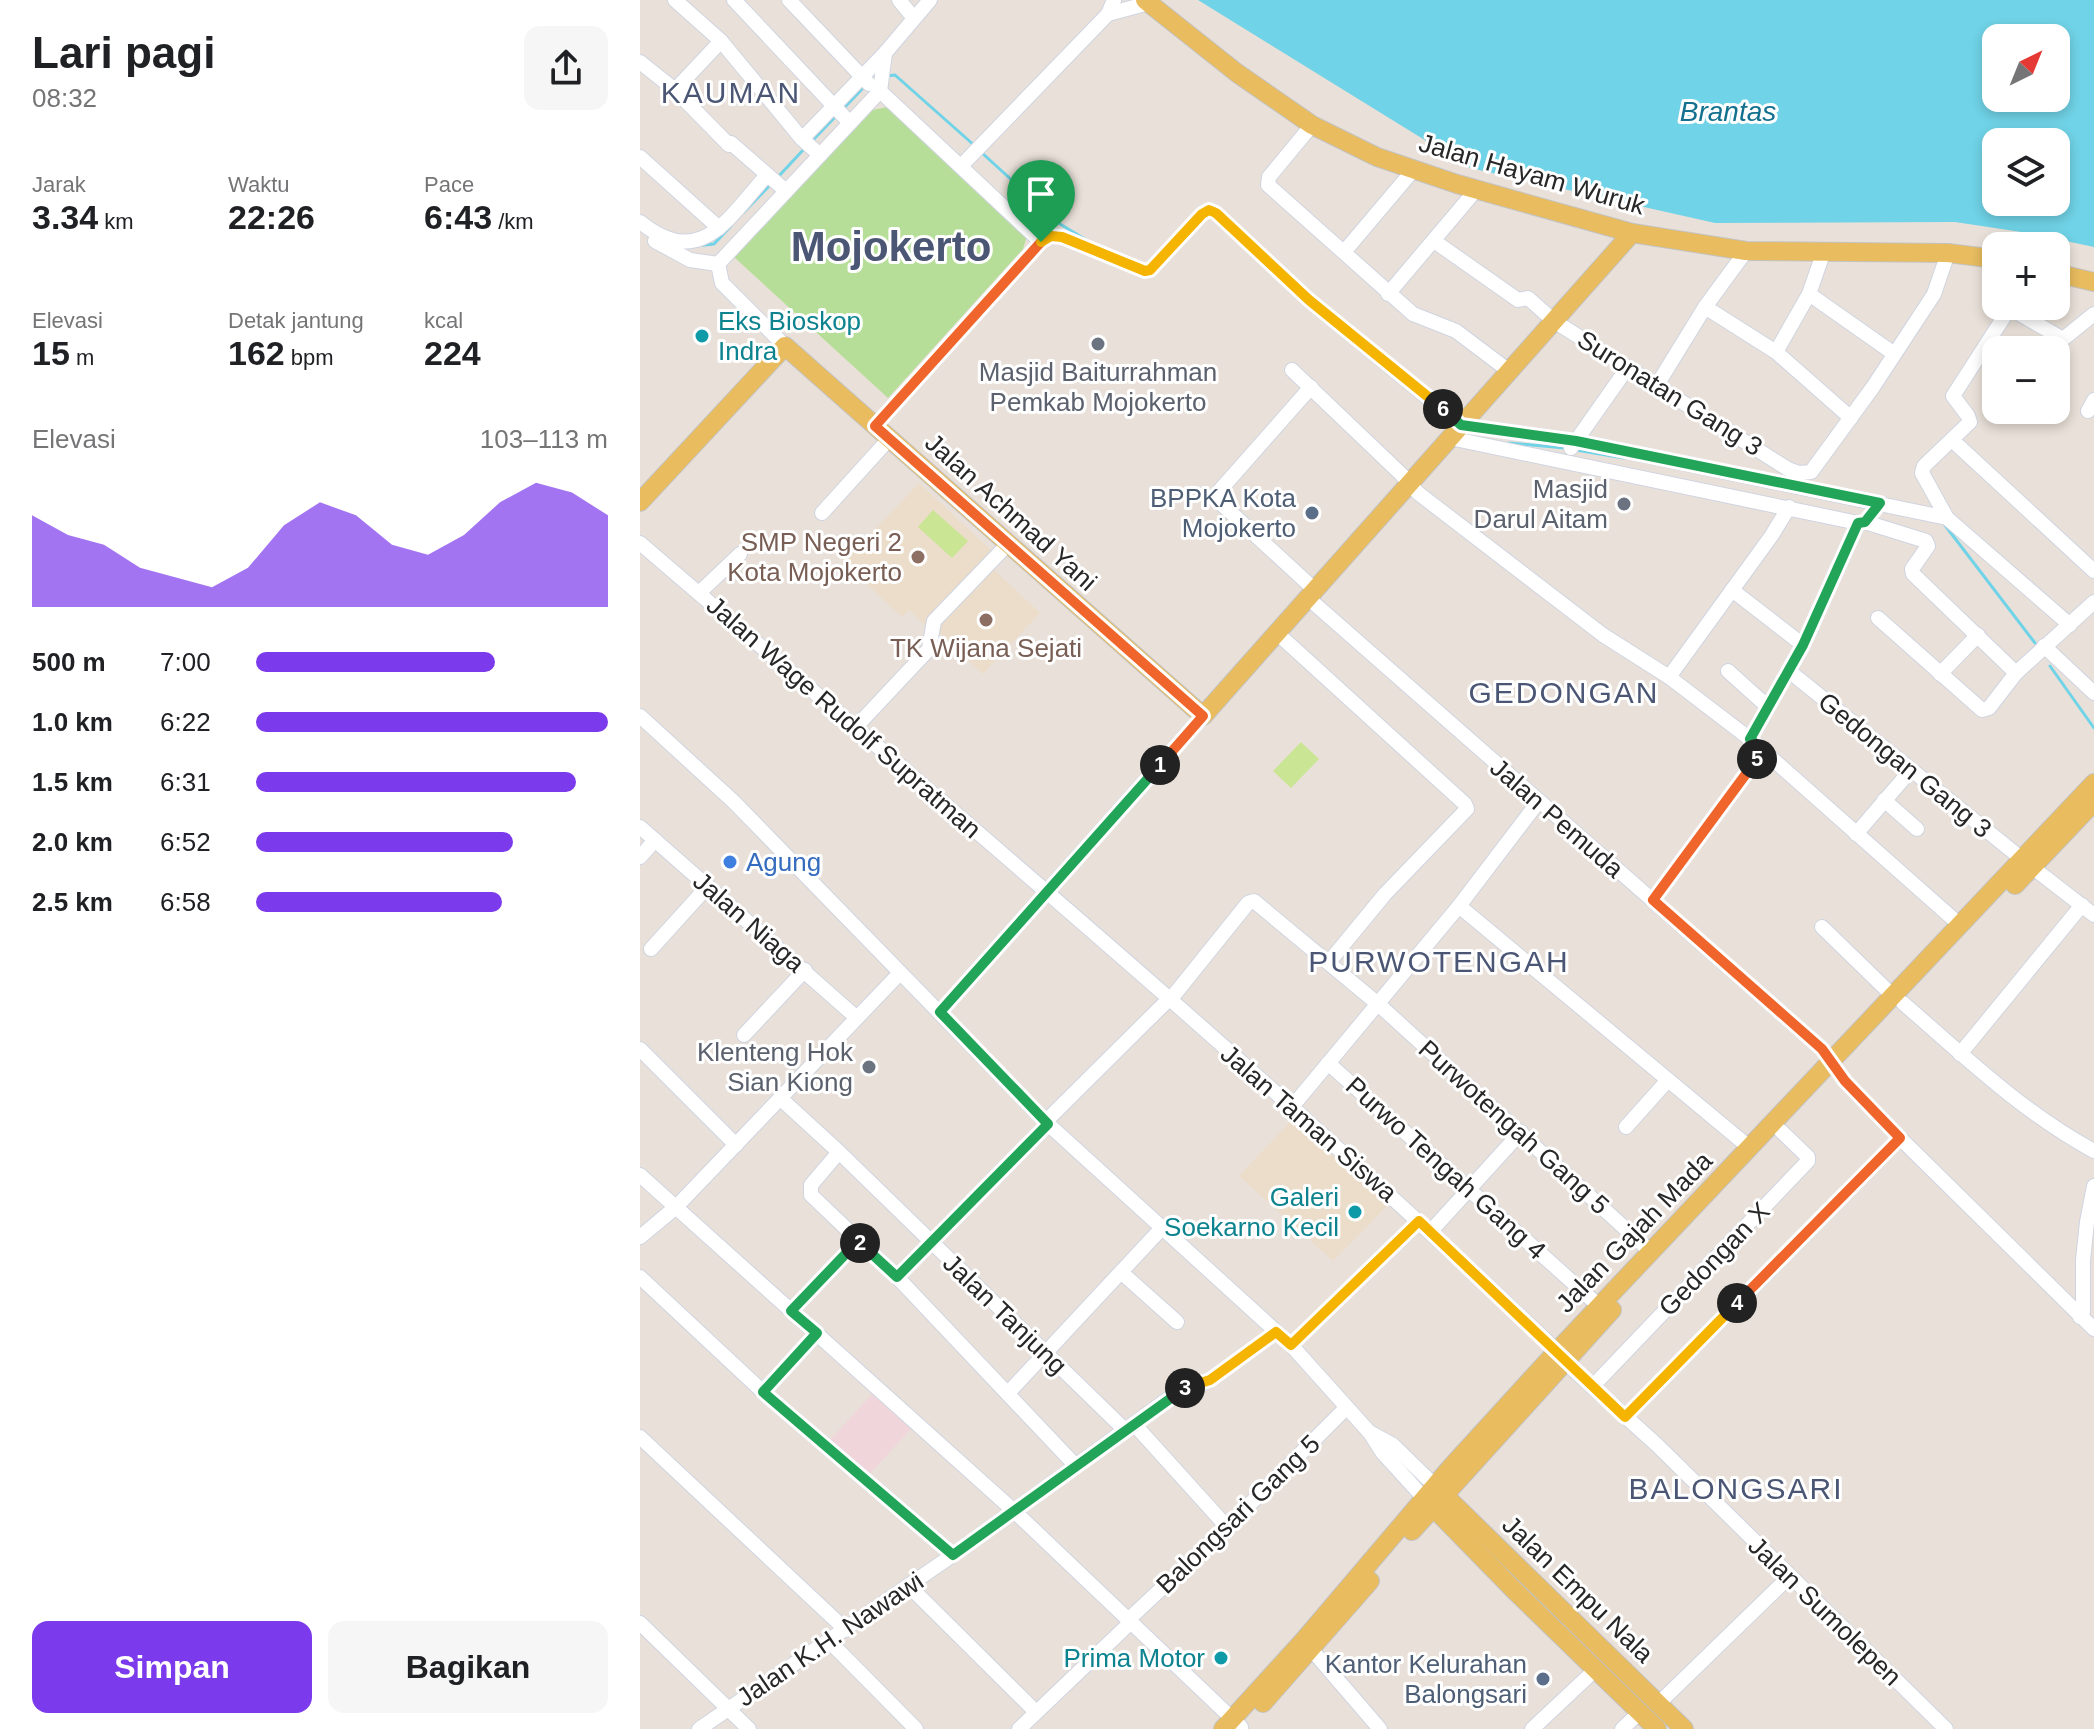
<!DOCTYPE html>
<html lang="id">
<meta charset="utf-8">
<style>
body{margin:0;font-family:Arial,sans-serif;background:#f6f6f6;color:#202124;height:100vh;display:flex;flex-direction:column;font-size:30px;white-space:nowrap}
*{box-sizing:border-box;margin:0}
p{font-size:26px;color:#757577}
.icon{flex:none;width:44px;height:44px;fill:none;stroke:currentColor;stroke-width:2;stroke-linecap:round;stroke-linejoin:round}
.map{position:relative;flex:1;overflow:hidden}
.panel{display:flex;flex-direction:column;background:#fff;width:640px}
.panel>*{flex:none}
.needle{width:52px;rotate:43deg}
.tools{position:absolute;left:1342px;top:24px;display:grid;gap:16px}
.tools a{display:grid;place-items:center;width:88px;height:88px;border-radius:16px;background:#fff;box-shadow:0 4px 12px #0003;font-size:40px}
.pin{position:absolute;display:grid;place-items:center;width:68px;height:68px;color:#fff;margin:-82px -34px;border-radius:50% 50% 50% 0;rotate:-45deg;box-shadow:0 0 8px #0007}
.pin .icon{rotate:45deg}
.km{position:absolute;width:40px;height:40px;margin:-20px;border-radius:50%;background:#222;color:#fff;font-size:22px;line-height:40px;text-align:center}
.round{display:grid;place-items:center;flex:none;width:84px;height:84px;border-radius:16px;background:#f6f6f6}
.head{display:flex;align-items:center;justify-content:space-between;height:136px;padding:0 32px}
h1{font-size:44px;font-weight:700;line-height:60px}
.stats{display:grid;grid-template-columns:repeat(3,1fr);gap:12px;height:136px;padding:8px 32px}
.stats div{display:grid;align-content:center}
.stats b{font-size:34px;font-weight:700}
.stats small{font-size:22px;font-weight:400}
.stats p{font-size:22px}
.chart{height:224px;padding:16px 32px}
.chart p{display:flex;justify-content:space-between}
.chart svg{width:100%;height:144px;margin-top:8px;fill:#7c3aed;opacity:.7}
.action{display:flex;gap:16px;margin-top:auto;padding:16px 32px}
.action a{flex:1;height:92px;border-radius:16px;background:#7c3aed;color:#fff;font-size:32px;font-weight:700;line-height:92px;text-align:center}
.action a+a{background:#f6f6f6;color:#202124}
ul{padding:0 32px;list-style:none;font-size:26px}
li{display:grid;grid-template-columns:128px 96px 1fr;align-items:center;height:60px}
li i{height:20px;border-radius:10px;background:#7c3aed}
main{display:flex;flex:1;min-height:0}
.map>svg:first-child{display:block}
</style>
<main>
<section class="panel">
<div class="head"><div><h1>Lari pagi</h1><p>08:32</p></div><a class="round"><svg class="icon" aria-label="share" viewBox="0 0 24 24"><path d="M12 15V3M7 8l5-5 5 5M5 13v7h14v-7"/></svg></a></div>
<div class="stats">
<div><p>Jarak</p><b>3.34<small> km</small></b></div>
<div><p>Waktu</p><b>22:26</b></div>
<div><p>Pace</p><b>6:43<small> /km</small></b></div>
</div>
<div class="stats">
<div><p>Elevasi</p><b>15<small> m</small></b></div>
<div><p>Detak jantung</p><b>162<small> bpm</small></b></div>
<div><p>kcal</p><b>224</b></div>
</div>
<div class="chart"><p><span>Elevasi</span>103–113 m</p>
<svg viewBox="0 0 160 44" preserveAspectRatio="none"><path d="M0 44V16L10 22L20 25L30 32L40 35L50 38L60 32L70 19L80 12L90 16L100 25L110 28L120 22L130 12L140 6L150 9L160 16V44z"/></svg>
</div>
<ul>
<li><b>500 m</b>7:00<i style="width:68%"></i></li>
<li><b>1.0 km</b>6:22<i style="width:100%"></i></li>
<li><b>1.5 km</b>6:31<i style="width:91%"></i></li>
<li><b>2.0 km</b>6:52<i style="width:73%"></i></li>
<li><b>2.5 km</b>6:58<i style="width:70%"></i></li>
</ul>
<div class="action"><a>Simpan</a><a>Bagikan</a></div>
</section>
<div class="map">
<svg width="1454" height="1729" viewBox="0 0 1454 1729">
<rect width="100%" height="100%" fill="#e9e1d9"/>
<!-- education -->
<g fill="#ebddc9">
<polygon points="279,483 354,553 286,626 269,610 262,617 202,561 214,547 217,549"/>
<polygon points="350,566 400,613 343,674 293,627"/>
<polygon points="652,1120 748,1205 693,1261 599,1176"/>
</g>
<!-- medical -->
<polygon fill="#f0d6da" points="233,1393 271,1429 225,1479 187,1443"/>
<!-- green -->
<polygon fill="#b6de98" points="247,107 387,236 383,249 248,398 94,257 232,110"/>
<!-- pitch -->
<g fill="#cae594">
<polygon points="293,510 328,541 312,558 278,527"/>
<polygon points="661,742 679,759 651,788 633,771"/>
</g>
<!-- water -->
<path fill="#70d3e7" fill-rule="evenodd" d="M558 0H1454V247L1388 233 1315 222 1075 223 830 168ZM1356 38H1416V98H1356ZM1356 142H1416V202H1356Z"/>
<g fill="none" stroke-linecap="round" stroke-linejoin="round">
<!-- stream -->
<g stroke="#70d3e7" stroke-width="3">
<polyline points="246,76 255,75 335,146"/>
<polyline points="204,108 223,88"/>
<polyline points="173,140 196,116"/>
<polyline points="341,152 420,224 448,241"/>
<polyline points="137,178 165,148"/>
<polyline points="104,212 132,183"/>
<polyline points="46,247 74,244 91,226"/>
<polyline points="869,443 925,448"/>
<polyline points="936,450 984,458"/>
<polyline points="1304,524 1395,643"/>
<polyline points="1410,666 1454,728"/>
</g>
<!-- minor casing -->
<g stroke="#cfd4e0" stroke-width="16">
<g id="minor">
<polyline points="35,0 81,41 162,139 180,155"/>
<polyline points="94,0 210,123"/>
<polyline points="149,0 229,84"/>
<polyline points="259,0 273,17"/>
<polyline points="468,14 509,3"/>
<polyline points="0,62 35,90 89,145 91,143 146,191"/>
<polyline points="35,90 81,41"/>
<polyline points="672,125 629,177 628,185 773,314 816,331 869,371"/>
<polyline points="162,139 245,53 290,0"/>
<polyline points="0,157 79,228"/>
<polyline points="321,166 468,14 474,0"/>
<path d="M0 222C61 271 88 218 127 175"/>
<polyline points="15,241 50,260 78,264"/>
<polyline points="794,241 878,300 888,298 914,321 1148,469 1159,473 1171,472 1233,387 1294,294 1308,253"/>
<polyline points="401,242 411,236 422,237 505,271 510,270 562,214 569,210 576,213 669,300 821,425 936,441 1307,518"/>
<polyline points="704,252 775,168"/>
<polyline points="78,264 240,91 245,53"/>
<polyline points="78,264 82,283 145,346"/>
<polyline points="748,294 836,190"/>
<polyline points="1169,294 1253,353"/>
<polyline points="1371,306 1313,396 1328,416 1330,422 1284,466 1282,473 1307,518 1430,625"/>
<polyline points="1065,307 1136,352 1211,418"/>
<polyline points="1371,309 1423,339 1454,314"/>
<polyline points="1136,352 1169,294 1184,251"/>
<polyline points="652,370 762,475 778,493 963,635 1029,677 1110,739 1320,925"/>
<polyline points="1017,385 1065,307 1106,251"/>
<polyline points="671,387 574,497 675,590"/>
<polyline points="1448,411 1454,400"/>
<polyline points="235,426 401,242 240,91"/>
<polyline points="810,438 1218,523 1225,522 1286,541 1288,546 1272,569 1273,574 1376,673"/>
<polyline points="1312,440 1454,571"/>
<polyline points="931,448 988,367"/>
<polyline points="182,513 249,439"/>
<path d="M0 543C309 808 621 1070 917 1351L925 1362 1017 1445 1306 1729"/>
<polyline points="1092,590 1163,645"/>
<polyline points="59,593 100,554"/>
<polyline points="668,598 1182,1049 1205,1081 1260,1138 1454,1329"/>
<polyline points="1238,618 1342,710 1349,708 1376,673 1454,602"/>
<polyline points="637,633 825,804 827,809 745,894 689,962"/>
<polyline points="1404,646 1454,693"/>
<polyline points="1088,671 1128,707"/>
<polyline points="1149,671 1382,859"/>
<polyline points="1300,674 1338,635"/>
<polyline points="1029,677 1132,535 1149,507"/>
<polyline points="0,716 94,802 408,1124 651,1345 730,1433 742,1452 784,1498"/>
<polyline points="214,729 289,649 294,621 368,544"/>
<polyline points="1110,739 1163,645 1218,523"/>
<polyline points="1244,800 1277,829"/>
<polyline points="0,827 217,1018"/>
<polyline points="1216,834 1271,770"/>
<polyline points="0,857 15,840"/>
<polyline points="1392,867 1454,915"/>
<polyline points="1013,900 1123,751"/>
<polyline points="819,906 1110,1148"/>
<polyline points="1182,927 1253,996"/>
<polyline points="11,949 68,886"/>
<polyline points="530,1000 608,903 614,901 738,1004 1010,1251"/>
<path d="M1263 1003C1324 1056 1382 1112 1454 1151"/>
<polyline points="300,1012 563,716"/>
<polyline points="104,1035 165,970"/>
<polyline points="0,1049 96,1145"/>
<polyline points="1320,1054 1442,905"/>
<polyline points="688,1063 959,1306"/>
<polyline points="140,1098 199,1152 486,1431"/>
<polyline points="651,1108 819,906 899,801"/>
<polyline points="406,1121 529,999"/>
<polyline points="986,1127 1028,1080"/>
<polyline points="199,1152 171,1185 171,1195 257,1277 435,1465"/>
<polyline points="0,1175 373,1510 601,1727"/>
<polyline points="791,1231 881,1132"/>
<polyline points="0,1237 36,1207 260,973"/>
<polyline points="482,1273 537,1322"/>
<polyline points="0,1277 123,1392 313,1555"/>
<polyline points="257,1277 408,1124"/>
<polyline points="151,1311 218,1241"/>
<polyline points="1440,1317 1443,1312 1443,1260 1447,1222 1454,1186"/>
<polyline points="651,1345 779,1221"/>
<polyline points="952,1387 1168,1161 1168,1157 1141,1131"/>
<polyline points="123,1392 177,1333"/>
<polyline points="368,1393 521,1229"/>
<polyline points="985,1417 1260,1138"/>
<polyline points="494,1424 587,1527"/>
<polyline points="731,1433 753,1445 795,1486"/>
<polyline points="0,1437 206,1630"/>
<polyline points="269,1586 396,1712"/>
<polyline points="488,1620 587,1527 706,1408"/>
<polyline points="0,1623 109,1729"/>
<polyline points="189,1641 276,1729"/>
<polyline points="672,1650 740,1729"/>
<polyline points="1018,1704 1149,1577"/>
<polyline points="59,1729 313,1555 539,1391 570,1380 636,1332"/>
<polyline points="379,1729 491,1622"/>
<polyline points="892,1729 956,1669"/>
<polyline points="982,1729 1000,1712"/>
</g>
</g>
<!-- major casing -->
<g stroke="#c3c3c3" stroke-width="20">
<g id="major">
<polyline points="505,0 597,73 672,125 737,157 817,184 992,233 1106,251 1308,253 1356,259"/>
<polyline points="1416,273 1454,282"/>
<polyline points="0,502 145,346 563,716 992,233"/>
<polyline points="1375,885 1454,802"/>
<polyline points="797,1488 1044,1729"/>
<polyline points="786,1500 873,1589 1017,1729"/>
<polyline points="772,1531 972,1310"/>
<polyline points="623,1703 730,1581"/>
<polyline points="583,1729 664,1640 811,1467 917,1351 1454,783"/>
</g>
</g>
<!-- minor -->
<use href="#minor" stroke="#fff" stroke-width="14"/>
<!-- major -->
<use href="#major" stroke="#e8bc5f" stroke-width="18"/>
</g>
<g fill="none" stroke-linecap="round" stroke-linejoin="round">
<!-- split-1 casing -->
<g stroke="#fff" stroke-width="16">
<polyline id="split-1" points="401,242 235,426 563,716 520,765"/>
</g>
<!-- split-2 casing -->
<g stroke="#fff" stroke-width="16">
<polyline id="split-2" points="220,1243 257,1277 408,1124 300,1012 520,765"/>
</g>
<!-- split-3 casing -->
<g stroke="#fff" stroke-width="16">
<polyline id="split-3" points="220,1243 218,1241 151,1311 177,1333 123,1392 313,1555 545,1388"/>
</g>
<!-- split-4 casing -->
<g stroke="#fff" stroke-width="16">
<polyline id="split-4" points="545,1388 570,1380 636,1332 651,1345 779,1221 985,1417 1097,1303"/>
</g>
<!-- split-5 casing -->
<g stroke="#fff" stroke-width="16">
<polyline id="split-5" points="1097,1303 1260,1138 1205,1081 1182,1049 1013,900 1117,759"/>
</g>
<!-- split-6 casing -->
<g stroke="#fff" stroke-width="16">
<polyline id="split-6" points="803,409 821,425 936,441 1240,503 1225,522 1218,523 1163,645 1110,739 1123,751 1117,759"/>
</g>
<!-- split-7 casing -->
<g stroke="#fff" stroke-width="16">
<polyline id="split-7" points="401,242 411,236 422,237 505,271 510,270 562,214 569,210 576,213 669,300 803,409"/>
</g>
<!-- split-1 -->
<use href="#split-1" stroke="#f0652b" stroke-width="10"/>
<!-- split-2 -->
<use href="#split-2" stroke="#22a559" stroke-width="10"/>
<!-- split-3 -->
<use href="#split-3" stroke="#22a559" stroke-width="10"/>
<!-- split-4 -->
<use href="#split-4" stroke="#f5b400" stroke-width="10"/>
<!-- split-5 -->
<use href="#split-5" stroke="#f0652b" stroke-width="10"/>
<!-- split-6 -->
<use href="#split-6" stroke="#22a559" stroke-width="10"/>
<!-- split-7 -->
<use href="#split-7" stroke="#f5b400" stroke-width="10"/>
</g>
<!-- markers -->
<g fill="#0f9aa8" stroke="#fff" stroke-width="3">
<circle cx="62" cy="336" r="8"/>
<circle cx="715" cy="1212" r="8"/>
<circle cx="581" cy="1658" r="8"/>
</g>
<g fill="#6b7280" stroke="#fff" stroke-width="3">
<circle cx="458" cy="344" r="8"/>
<circle cx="984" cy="504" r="8"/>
<circle cx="229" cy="1067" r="8"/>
</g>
<g fill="#5c6f8a" stroke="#fff" stroke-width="3">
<circle cx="672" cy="513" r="8"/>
<circle cx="903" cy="1679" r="8"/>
</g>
<g fill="#8d6e63" stroke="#fff" stroke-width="3">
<circle cx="278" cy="557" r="8"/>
<circle cx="346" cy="620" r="8"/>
</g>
<circle fill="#3f7fe0" stroke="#fff" stroke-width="3" cx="90" cy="862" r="8"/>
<g text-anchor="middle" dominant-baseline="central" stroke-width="6" stroke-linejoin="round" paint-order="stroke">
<!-- street labels -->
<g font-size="26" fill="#272727" stroke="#fff">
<text transform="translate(892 174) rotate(16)">Jalan Hayam Wuruk</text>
<text transform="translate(1030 393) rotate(32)">Suronatan Gang 3</text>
<text transform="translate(371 512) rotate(42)">Jalan Achmad Yani</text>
<text transform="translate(204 717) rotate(41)">Jalan Wage Rudolf Supratman</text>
<text transform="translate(1265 765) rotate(39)">Gedongan Gang 3</text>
<text transform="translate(917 818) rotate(41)">Jalan Pemuda</text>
<text transform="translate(109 922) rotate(41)">Jalan Niaga</text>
<text transform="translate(669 1123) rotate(41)">Jalan Taman Siswa</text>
<text transform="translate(874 1127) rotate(42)">Purwotengah Gang 5</text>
<text transform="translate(806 1168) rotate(42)">Purwo Tengah Gang 4</text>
<text transform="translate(994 1232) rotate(-46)">Jalan Gajah Mada</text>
<text transform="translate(1074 1259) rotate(-46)">Gedongan X</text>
<text transform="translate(365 1314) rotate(44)">Jalan Tanjung</text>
<text transform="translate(598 1514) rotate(-44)">Balongsari Gang 5</text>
<text transform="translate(938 1589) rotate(44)">Jalan Empu Nala</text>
<text transform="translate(1185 1611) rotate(44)">Jalan Sumolepen</text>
<text transform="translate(190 1639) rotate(-34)">Jalan K.H. Nawawi</text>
</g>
<!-- culture labels -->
<g font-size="26" fill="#0d838f" stroke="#fff" text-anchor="end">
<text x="78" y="321" text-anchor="start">Eks Bioskop<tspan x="78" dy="30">Indra</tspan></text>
<text x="699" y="1197">Galeri<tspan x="699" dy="30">Soekarno Kecil</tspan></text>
<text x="565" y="1658">Prima Motor</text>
</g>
<!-- worship labels -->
<g font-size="26" fill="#5b616d" stroke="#fff" text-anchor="end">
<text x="458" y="372" text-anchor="middle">Masjid Baiturrahman<tspan x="458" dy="30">Pemkab Mojokerto</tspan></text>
<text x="968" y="489">Masjid<tspan x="968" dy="30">Darul Aitam</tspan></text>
<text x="213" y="1052">Klenteng Hok<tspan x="213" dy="30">Sian Kiong</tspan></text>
</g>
<!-- service labels -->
<g font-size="26" fill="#4e5e75" stroke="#fff" text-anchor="end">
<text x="656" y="498">BPPKA Kota<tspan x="656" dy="30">Mojokerto</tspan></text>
<text x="887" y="1664">Kantor Kelurahan<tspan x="887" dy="30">Balongsari</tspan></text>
</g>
<!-- education labels -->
<g font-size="26" fill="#785e54" stroke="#fff" text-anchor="end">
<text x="262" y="542">SMP Negeri 2<tspan x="262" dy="30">Kota Mojokerto</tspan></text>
<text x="346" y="648" text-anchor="middle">TK Wijana Sejati</text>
</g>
<!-- shop labels -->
<g font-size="26" fill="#366cbe" stroke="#fff" text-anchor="start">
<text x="106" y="862">Agung</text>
</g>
<!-- water labels -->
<g font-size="28" font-style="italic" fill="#14708f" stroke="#fff">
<text x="1088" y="111">Brantas</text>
</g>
<!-- quarter labels -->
<g font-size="30" letter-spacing="2" fill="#4b5675" stroke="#fff">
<text x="91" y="92">KAUMAN</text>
<text x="924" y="692">GEDONGAN</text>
<text x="799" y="961">PURWOTENGAH</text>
<text x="1096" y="1488">BALONGSARI</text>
</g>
<!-- town labels -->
<g font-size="42" font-weight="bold" fill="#4b5675" stroke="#fff">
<text x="251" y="246">Mojokerto</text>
</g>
</g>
</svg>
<div class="tools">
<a><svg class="needle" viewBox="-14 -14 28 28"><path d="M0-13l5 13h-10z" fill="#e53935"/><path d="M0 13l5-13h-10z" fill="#757577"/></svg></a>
<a><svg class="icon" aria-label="layers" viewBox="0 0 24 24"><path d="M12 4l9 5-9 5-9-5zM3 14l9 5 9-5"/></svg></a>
<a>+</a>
<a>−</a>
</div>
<div class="pin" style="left:401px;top:242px;background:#1e9e55"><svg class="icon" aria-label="arrive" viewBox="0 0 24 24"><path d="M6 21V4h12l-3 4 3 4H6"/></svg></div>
<b class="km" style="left:520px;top:765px">1</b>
<b class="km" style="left:220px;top:1243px">2</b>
<b class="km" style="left:545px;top:1388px">3</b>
<b class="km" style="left:1097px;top:1303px">4</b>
<b class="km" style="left:1117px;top:759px">5</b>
<b class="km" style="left:803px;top:409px">6</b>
</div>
</main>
